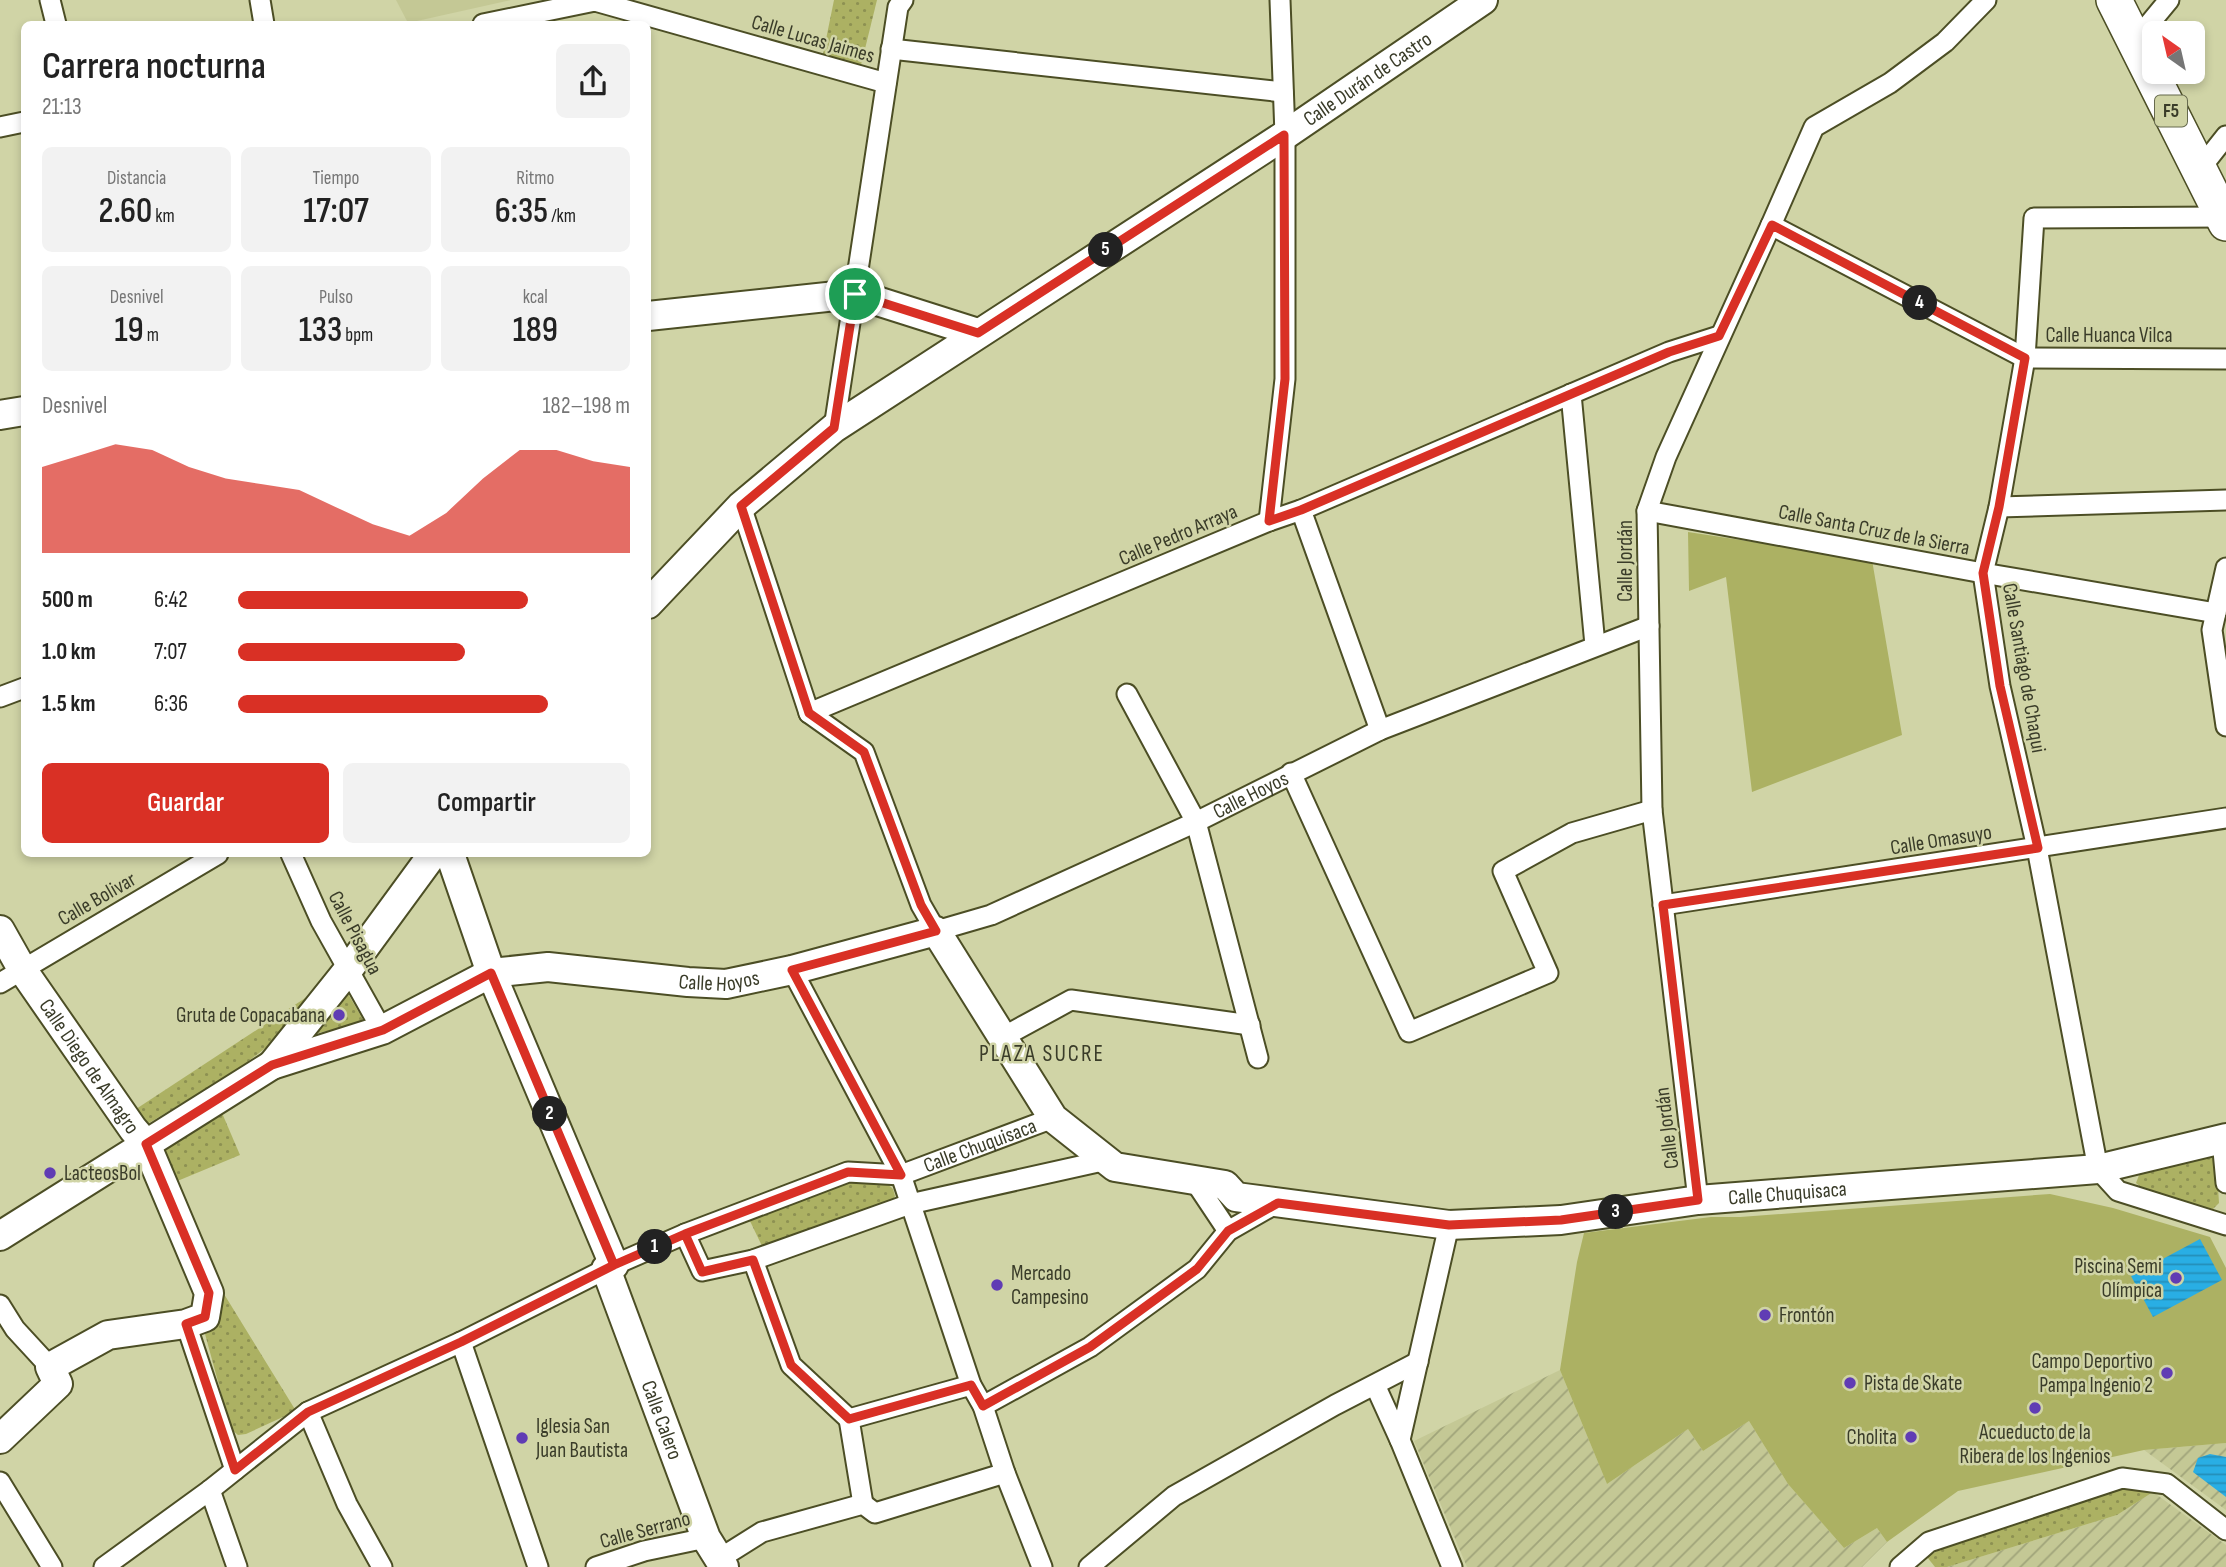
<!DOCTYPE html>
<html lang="es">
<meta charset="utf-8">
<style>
body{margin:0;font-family:"Sofia Sans Condensed",sans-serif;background:#f2f2f2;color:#222;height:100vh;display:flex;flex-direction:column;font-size:26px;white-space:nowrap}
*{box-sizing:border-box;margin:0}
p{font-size:23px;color:#767676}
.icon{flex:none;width:38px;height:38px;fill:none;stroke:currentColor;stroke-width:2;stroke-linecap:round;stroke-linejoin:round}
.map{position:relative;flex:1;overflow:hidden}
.drawer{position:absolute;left:21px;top:21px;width:630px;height:836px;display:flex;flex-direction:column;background:#fff;border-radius:10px;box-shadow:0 4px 10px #0003}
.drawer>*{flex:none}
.needle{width:46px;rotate:326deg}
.buttons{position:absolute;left:2142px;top:21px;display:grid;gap:14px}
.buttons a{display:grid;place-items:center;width:63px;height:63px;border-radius:10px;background:#fff;box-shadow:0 4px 10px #0003;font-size:35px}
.pin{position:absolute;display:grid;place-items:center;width:60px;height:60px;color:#fff;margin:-30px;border:4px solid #fff;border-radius:50%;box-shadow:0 2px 7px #0007}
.km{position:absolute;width:35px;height:35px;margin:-18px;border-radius:50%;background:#222;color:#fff;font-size:19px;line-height:35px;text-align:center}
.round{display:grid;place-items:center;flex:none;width:74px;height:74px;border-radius:10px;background:#f2f2f2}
.summary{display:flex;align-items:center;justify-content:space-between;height:119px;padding:0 21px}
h1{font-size:38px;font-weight:600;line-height:52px}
.figures{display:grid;grid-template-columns:repeat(3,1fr);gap:10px;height:119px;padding:7px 21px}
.figures div{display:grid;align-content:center;border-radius:10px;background:#f2f2f2;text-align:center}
.figures b{font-size:35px;font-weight:600}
.figures small{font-size:19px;font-weight:400}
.figures p{font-size:19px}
.chart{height:196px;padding:14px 21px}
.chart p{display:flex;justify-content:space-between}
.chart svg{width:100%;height:126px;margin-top:7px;fill:#d93025;opacity:.7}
.button{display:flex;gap:14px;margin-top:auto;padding:14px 21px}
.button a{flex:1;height:80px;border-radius:10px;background:#d93025;color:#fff;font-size:28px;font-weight:600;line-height:80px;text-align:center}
.button a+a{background:#f2f2f2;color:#222}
ul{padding:0 21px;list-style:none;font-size:23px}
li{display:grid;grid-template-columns:112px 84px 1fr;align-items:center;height:52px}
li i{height:18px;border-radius:9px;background:#d93025}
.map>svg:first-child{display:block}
</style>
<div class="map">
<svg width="2226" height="1567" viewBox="0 0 2226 1567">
<defs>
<pattern id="industrial-furrows" width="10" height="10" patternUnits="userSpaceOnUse" patternTransform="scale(1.75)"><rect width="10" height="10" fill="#c4c895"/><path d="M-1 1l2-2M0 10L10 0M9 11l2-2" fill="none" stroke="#a0a47a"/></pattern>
<pattern id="park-dots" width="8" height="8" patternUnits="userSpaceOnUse" patternTransform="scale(1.75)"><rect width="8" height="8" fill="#acb163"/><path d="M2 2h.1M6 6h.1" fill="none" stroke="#8d9152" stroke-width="1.8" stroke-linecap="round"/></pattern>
<pattern id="water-rules" width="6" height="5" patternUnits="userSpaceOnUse" patternTransform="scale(1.75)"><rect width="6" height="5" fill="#29aee4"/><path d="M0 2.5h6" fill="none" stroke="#248fb9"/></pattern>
</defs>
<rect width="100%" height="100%" fill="#d0d4a6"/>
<!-- built -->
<polygon fill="#c4c895" points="396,0 511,0 408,23"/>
<!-- industrial -->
<g fill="url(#industrial-furrows)">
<polygon points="1560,1370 1607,1484 1688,1429 1703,1451 1749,1421 1788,1484 1844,1548 1877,1528 1887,1542 1862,1567 1467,1567 1414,1441"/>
<polygon points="2226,1443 2226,1510 2144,1450"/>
<polygon points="2153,1492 2226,1545 2226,1567 1947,1567 2117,1515"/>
</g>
<!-- park -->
<g fill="url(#park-dots)">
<polygon points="834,0 877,0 861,65 823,54"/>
<polygon points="319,989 287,1031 236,1071 144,1126 133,1111"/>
<polygon points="347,992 365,1023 308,1035"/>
<polygon points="222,1113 240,1155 175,1182 162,1151"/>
<polygon points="2211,1155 2217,1170 2219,1203 2213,1209 2146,1192 2136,1183 2141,1170"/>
<polygon points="850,1182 885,1182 893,1189 895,1196 891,1203 878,1208 762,1246 749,1219"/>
<polygon points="224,1294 296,1411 246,1434 238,1435 231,1429 205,1334 220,1318"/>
<polygon points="2136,1487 2153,1492 2117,1515 1947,1567 1935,1567 1927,1557 1946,1546 2118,1488"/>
</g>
<!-- pitch -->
<g fill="#acb163">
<polygon points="1688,532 1872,560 1902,735 1752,792 1726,577 1689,591"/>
<polygon points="2050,1194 2113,1208 2210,1237 2226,1268 2226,1443 2144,1450 1958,1491 1887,1542 1877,1528 1844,1548 1788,1484 1749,1421 1703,1451 1688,1429 1607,1484 1560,1370 1577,1262 1584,1233 1711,1217 1740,1217"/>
</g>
<!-- water -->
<g fill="url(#water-rules)">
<polygon points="2200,1239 2222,1280 2153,1317 2131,1276"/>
<polygon points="2210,1454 2226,1457 2226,1497 2193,1472 2198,1458"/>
</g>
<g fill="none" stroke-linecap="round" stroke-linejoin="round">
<!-- street casing -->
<g stroke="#4c4e25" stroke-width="23">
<g id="street">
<polyline points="50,0 56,24"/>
<polyline points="260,0 264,24"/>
<polyline points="483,24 595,1 886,83"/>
<polyline points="2135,41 2169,0"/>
<polyline points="891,49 1283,92"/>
<polyline points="0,127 24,122"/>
<polyline points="2199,170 2226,136"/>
<polyline points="2223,217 2034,218 2025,358 1999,507 1983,573 2000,686 2037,848 2098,1169 2118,1191 2226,1225"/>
<polyline points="1771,225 2025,358 2226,359"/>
<polyline points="1571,394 1595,645"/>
<polyline points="834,428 898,7 903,0"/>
<path id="s1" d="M741 506 809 713 864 752 921 905 936 931 991 915 1196 822 1380 730 1649 626"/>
<polyline points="1999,507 2226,500"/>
<polyline points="1301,510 1380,730"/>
<polyline points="1647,511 1983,573 2216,613"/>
<polyline points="1269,521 1285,379 1285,135 1280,0"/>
<polyline points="2226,568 2212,630 2226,726"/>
<polyline points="1127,694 1196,822 1258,1058"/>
<polyline points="0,697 24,688"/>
<polyline points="809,713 1269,521 1301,510 1669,352 1719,336"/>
<polyline points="1291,773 1409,1032 1548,973 1503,871 1572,833 1652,810"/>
<polyline points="291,854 321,921 382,1030"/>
<polyline points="1663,905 2226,818"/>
<polyline points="792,970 901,1175 971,1385 983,1406 1005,1473 1042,1567"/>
<polyline points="0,983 218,854"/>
<polyline points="1003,1037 1071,1000 1250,1025"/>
<polyline points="2222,1140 2226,1183"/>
<polyline points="1194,1180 1228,1231"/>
<polyline points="1698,1200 1652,810 1647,511 1666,457 1771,225 1814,127 1890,83 1945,42 1986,0"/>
<polyline points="1449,1225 1400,1440 1452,1567"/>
<polyline points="685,1234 702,1271 753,1260 910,1204 1107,1160"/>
<polyline points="753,1260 791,1365 849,1419 971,1385"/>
<polyline points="0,1305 15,1329 50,1367"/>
<polyline points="186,1324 235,1470"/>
<polyline points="461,1342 538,1567"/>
<polyline points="1375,1385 1400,1440"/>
<polyline points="983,1406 1090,1347 1197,1269 1228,1231 1277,1203"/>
<polyline points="308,1412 347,1504 382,1567"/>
<polyline points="849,1419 863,1504"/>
<polyline points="0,1482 52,1567"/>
<polyline points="210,1490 237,1567"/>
<polyline points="719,1559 762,1532 863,1504 875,1513 1005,1473"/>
<path id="s2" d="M104 1567 210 1490 308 1412 461 1342 614 1265 685 1234 848 1172 901 1175 1053 1118"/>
<polyline points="596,1567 644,1551 706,1538"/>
<polyline points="1089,1567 1174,1496 1335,1405 1418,1362"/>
<polyline points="1900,1567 1929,1542 2122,1478 2167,1484 2226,1530"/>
</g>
</g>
<!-- secondary casing -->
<g stroke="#4c4e25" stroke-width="32">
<g id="secondary">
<polyline points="648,316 855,294 978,333"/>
<polyline points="0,415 24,411"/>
<path id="s3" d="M648 604 741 506 834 428 1285 135 1483 0"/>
<polyline points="450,854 491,973 614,1265"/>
<path id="s4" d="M0 930 22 969 133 1129 146 1144 209 1293 205 1317 186 1324 108 1335 50 1367 58 1384 0 1439"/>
<polyline points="272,1065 348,970 433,854"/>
<path id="s5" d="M0 1236 272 1065 382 1030 491 973 548 967 688 982 726 984 792 970 936 931 1053 1118 1115 1167 1225 1185 1236 1197 1449 1225 1561 1220 1698 1200 2098 1169 2226 1138"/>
<path id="s6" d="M606 1269 706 1538 724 1567"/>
</g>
</g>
<!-- highway casing -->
<g stroke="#4c4e25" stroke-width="38">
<polyline id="highway" points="2114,0 2226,223"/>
</g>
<!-- street -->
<use href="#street" stroke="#fff" stroke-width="19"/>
<!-- secondary -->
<use href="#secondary" stroke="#fff" stroke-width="28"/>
<!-- highway -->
<use href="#highway" stroke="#fff" stroke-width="35"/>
</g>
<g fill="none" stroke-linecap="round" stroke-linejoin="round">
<!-- route casing -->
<g stroke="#fff" stroke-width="14">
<polyline id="route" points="855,294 834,428 741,506 809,713 864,752 921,905 936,931 792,970 901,1175 848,1172 685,1234 614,1265 461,1342 308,1412 235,1470 186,1324 205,1317 209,1293 146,1144 272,1065 383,1030 491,973 614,1265 685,1234 702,1272 753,1260 791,1365 849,1419 971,1385 983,1406 1090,1347 1197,1269 1228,1231 1278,1203 1449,1225 1561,1220 1698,1200 1663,905 2038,848 2000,686 1983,573 1999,507 2025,358 1772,225 1719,336 1669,352 1301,510 1269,521 1285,379 1284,135 978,333 855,294"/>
</g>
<!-- route -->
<use href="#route" stroke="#d93025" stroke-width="9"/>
</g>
<!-- markers -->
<g fill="#603cb4" stroke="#d0d4a6" stroke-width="2.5">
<circle cx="339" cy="1015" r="7"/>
<circle cx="50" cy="1173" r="7"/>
<circle cx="2176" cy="1278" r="7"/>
<circle cx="997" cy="1285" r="7"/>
<circle cx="1765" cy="1315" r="7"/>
<circle cx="2167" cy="1373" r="7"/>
<circle cx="1850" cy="1383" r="7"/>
<circle cx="2035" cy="1408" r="7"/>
<circle cx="1911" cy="1437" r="7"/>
<circle cx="522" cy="1438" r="7"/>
</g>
<g text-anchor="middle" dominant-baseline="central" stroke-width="5" stroke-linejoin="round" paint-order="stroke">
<!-- shield labels -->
<rect fill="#d0d4a6" stroke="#676a4e" stroke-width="2" x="2155" y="95.5" width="32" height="31" rx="5"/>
<g font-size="19" font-weight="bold" fill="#3a3c29">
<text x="2171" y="111">F5</text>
</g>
<!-- street labels -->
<g font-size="21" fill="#3a3c29" stroke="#d0d4a6">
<text transform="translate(813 39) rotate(16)">Calle Lucas Jaimes</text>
<text stroke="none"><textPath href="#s3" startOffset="894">Calle Durán de Castro</textPath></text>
<text x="2109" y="335">Calle Huanca Vilca</text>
<text transform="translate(1874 530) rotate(11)">Calle Santa Cruz de la Sierra</text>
<text transform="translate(1178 535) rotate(-23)">Calle Pedro Arraya</text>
<text transform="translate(1625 561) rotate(-90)">Calle Jordán</text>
<text transform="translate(2024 668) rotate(80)">Calle Santiago de Chaqui</text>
<text stroke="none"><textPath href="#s1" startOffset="822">Calle Hoyos</textPath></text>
<text transform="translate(1941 840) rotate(-9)">Calle Omasuyo</text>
<text transform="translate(97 899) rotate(-30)">Calle Bolivar</text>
<text transform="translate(355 933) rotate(62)">Calle Pisagua</text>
<text stroke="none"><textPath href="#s5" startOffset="789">Calle Hoyos</textPath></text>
<text stroke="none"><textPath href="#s4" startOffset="163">Calle Diego de Almagro</textPath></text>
<text transform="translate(1667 1128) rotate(-97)">Calle Jordán</text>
<text stroke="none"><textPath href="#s2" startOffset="985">Calle Chuquisaca</textPath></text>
<text stroke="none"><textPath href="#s5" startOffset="1995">Calle Chuquisaca</textPath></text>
<text stroke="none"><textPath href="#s6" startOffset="161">Calle Calero</textPath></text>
<text transform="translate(645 1530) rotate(-15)">Calle Serrano</text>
</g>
<!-- poi labels -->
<g font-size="21" fill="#3a3c29" stroke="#d0d4a6" text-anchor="start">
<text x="325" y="1015" text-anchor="end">Gruta de Copacabana</text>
<text x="64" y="1173">LacteosBol</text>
<text x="2162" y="1266" text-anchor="end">Piscina Semi<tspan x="2162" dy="24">Olímpica</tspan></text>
<text x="1011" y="1273">Mercado<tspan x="1011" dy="24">Campesino</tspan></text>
<text x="1779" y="1315">Frontón</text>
<text x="2153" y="1361" text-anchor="end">Campo Deportivo<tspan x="2153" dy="24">Pampa Ingenio 2</tspan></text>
<text x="1864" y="1383">Pista de Skate</text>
<text x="536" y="1426">Iglesia San<tspan x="536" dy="24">Juan Bautista</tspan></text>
<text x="2035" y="1432" text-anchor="middle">Acueducto de la<tspan x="2035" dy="24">Ribera de los Ingenios</tspan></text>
<text x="1897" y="1437" text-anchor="end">Cholita</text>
</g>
<!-- neighbourhood labels -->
<g font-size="23" letter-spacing="2" fill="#3a3c29" stroke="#d0d4a6">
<text x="1042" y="1054">PLAZA SUCRE</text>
</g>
</g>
</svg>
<div class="buttons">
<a><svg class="needle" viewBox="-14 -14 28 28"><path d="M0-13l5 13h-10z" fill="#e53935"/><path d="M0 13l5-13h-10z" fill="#767676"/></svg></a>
</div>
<div class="pin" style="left:855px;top:294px;background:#1e9e55"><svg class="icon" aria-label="arrive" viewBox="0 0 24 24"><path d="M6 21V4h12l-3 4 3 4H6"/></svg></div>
<b class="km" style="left:655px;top:1247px">1</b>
<b class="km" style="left:550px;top:1114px">2</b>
<b class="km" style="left:1616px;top:1212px">3</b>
<b class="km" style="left:1920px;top:303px">4</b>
<b class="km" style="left:1106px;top:250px">5</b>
<section class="drawer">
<div class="summary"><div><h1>Carrera nocturna</h1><p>21:13</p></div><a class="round"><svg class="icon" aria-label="share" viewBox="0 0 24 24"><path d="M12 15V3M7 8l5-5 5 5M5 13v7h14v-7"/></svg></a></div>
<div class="figures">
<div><p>Distancia</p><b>2.60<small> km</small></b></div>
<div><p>Tiempo</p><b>17:07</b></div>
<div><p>Ritmo</p><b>6:35<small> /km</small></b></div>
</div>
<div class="figures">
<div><p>Desnivel</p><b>19<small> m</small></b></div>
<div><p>Pulso</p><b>133<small> bpm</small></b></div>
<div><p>kcal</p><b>189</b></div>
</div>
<div class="chart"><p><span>Desnivel</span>182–198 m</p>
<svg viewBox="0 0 160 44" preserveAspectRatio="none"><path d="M0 44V14L10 10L20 6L30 8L40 14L50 18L60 20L70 22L80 28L90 34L100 38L110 30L120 18L130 8L140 8L150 12L160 14V44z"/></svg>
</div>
<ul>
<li><b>500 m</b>6:42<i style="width:74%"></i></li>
<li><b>1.0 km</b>7:07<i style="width:58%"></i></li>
<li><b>1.5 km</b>6:36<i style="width:79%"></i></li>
</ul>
<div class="button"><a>Guardar</a><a>Compartir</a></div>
</section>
</div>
